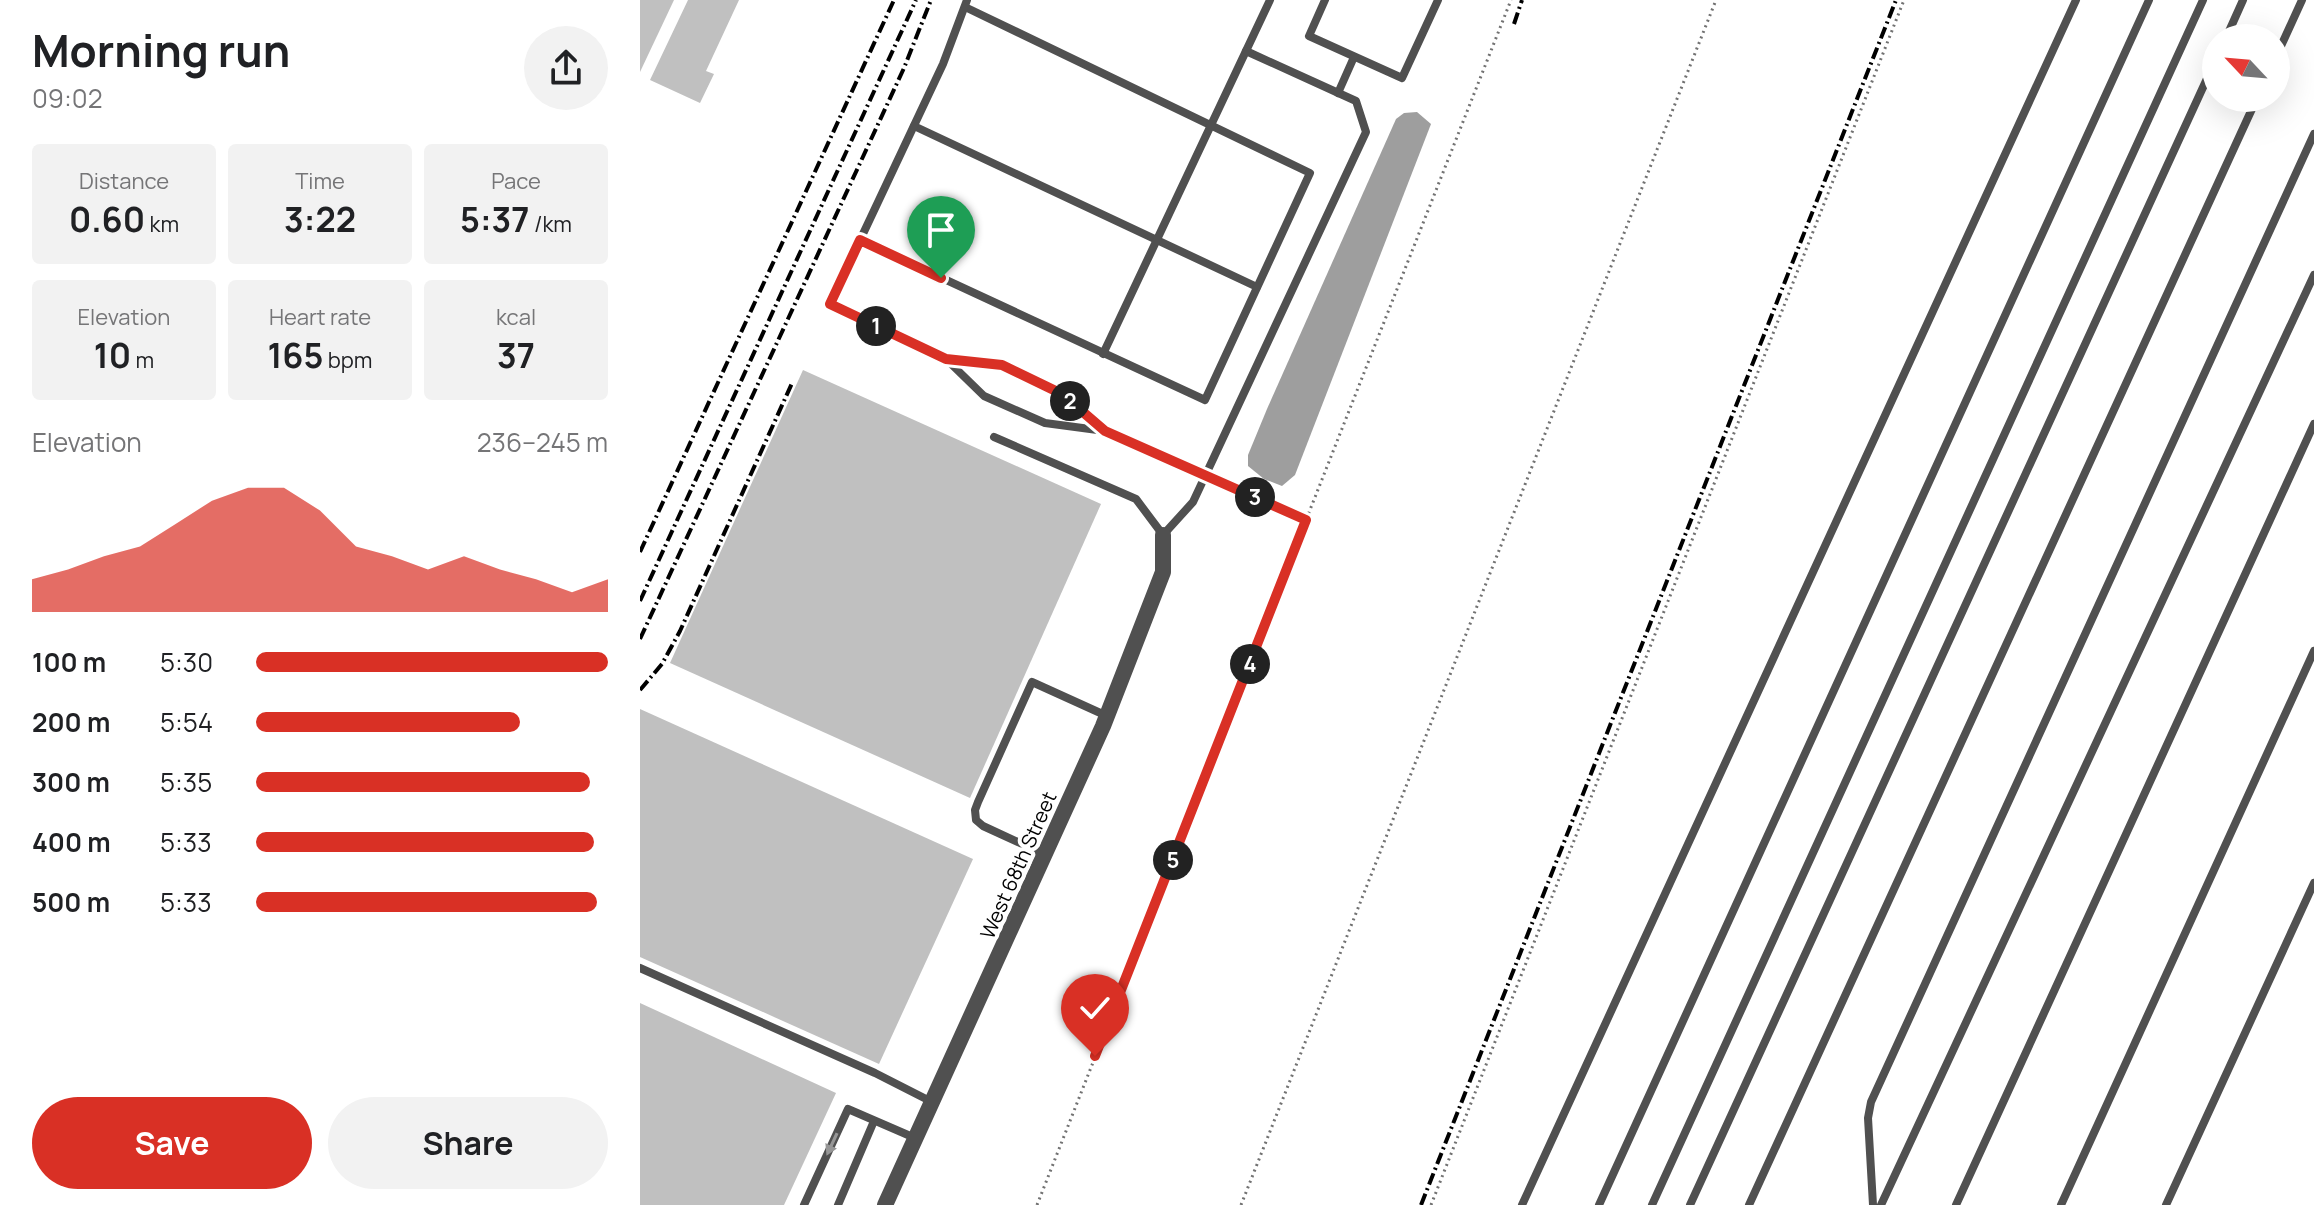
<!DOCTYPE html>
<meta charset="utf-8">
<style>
body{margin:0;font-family:Manrope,sans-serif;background:#f2f2f2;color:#202124;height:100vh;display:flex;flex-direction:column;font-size:30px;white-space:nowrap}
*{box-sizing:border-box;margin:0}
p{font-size:26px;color:#757577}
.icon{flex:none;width:44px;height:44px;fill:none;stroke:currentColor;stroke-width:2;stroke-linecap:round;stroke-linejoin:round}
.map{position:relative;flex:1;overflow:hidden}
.side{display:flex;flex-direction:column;background:#fff;width:640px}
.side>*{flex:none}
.needle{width:52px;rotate:296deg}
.buttons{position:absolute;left:1562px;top:24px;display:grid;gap:16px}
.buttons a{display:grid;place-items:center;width:88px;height:88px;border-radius:50%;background:#fff;box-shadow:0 8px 32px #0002;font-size:40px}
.pin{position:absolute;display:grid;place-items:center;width:68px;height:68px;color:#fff;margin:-82px -34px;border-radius:50% 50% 50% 0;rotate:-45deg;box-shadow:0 0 8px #0007}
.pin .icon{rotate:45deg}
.km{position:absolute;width:40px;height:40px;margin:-20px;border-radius:50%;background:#222;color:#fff;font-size:22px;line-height:40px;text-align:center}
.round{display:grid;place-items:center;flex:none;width:84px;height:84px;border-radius:42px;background:#f2f2f2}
.overview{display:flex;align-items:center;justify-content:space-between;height:136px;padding:0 32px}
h1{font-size:44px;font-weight:700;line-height:60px}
.figures{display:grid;grid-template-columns:repeat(3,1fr);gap:12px;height:136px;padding:8px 32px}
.figures div{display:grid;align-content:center;border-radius:8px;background:#f2f2f2;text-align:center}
.figures b{font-size:34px;font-weight:700}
.figures small{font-size:22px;font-weight:400}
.figures p{font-size:22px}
.chart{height:224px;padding:16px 32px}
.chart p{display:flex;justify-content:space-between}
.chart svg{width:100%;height:144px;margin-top:8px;fill:#d93025;opacity:.7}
.button{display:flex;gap:16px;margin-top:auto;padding:16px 32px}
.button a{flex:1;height:92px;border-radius:48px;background:#d93025;color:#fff;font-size:32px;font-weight:700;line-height:92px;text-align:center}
.button a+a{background:#f2f2f2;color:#202124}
ul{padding:0 32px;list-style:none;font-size:26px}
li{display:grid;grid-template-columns:128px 96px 1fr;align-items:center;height:60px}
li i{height:20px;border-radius:10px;background:#d93025}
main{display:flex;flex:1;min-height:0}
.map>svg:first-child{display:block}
</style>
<main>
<section class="side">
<div class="overview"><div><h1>Morning run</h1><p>09:02</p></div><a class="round"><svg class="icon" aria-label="share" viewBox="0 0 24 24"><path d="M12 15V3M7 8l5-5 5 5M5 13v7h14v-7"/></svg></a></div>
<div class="figures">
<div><p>Distance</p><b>0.60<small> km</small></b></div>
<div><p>Time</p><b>3:22</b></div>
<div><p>Pace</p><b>5:37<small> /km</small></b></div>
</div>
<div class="figures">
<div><p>Elevation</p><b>10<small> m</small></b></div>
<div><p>Heart rate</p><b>165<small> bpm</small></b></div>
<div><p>kcal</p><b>37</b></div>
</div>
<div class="chart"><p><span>Elevation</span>236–245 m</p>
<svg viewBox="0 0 160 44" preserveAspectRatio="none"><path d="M0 44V34L10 31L20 27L30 24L40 17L50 10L60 6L70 6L80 13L90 24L100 27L110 31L120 27L130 31L140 34L150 38L160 34V44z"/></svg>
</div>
<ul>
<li><b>100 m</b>5:30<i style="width:100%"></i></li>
<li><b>200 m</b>5:54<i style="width:75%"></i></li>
<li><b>300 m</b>5:35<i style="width:95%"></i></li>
<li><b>400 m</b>5:33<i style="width:96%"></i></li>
<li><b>500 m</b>5:33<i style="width:97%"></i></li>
</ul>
<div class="button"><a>Save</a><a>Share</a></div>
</section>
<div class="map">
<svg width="1674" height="1205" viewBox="0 0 1674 1205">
<rect width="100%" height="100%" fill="#fff"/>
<!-- water -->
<polygon fill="#9e9e9e" points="777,112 791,124 655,475 642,486 624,479 608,466 608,455 627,409 756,119 764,113"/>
<!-- building -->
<g fill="#c0c0c0">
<polygon points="0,0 34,0 0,72"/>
<polygon points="48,0 99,0 66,71 74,74 60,103 10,80"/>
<polygon points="163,370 461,504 330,798 30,663"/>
<polygon points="0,709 333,859 239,1064 0,957"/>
<polygon points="0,1003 196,1093 144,1205 0,1205"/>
</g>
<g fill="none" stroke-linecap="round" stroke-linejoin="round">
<!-- path -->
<g stroke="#727272" stroke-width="3" stroke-dasharray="2 4" stroke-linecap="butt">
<polyline points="574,478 666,520 871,0"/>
<polyline points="397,1205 666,520"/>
<polyline points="601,1205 1076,0"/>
<polyline points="791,1205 1264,0"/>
</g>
<!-- lane -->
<g stroke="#505050" stroke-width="8">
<polyline points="685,0 669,36 762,78 798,0"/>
<polyline points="1586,38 1603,0"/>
<polyline points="1636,57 1662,0"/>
<polyline points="698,93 714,57"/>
<polyline points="274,126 617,287"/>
<polyline points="220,240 565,400 670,173 325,7"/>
<polyline points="463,354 630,0"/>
<polyline points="306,359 190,304 303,64 327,0"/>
<polygon points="306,359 362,365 422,394 465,431 405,423 344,396"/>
<polyline points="465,431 566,475"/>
<polyline points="354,437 496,499 523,535 553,502 726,132 716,101 606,51"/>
<polyline points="404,854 343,826 336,820 335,810 338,802 392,682 467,716"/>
<polyline points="0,968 235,1073 292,1102"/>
<polyline points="164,1205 208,1109 275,1138"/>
<polyline points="198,1205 234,1121"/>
<polyline points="882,1205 1436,0"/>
<polyline points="959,1205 1509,0"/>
<polyline points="1012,1205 1563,0"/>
<polyline points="1050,1205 1576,59"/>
<polyline points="1109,1205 1617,98"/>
<polyline points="1233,1205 1228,1118 1231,1102 1674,134"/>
<polyline points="1241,1205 1674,275"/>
<polyline points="1316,1205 1674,424"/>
<polyline points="1421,1205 1674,651"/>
<polyline points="1526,1205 1674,883"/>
</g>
<!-- street -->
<polyline stroke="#505050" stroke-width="16" points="245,1205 463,726 523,572 523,535"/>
<!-- rail -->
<g stroke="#000" stroke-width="4" stroke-dasharray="12 4 2 4" stroke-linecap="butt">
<polyline points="874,24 882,0"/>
<polyline points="0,552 254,0"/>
<polyline points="0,601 276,0"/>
<polyline points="0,639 264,68 291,0"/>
<polyline points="0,690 22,664 40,631 153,381"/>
<polyline points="781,1205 1256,0"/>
</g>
</g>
<!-- one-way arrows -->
<defs><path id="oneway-solid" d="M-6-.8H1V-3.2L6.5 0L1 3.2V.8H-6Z" transform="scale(2)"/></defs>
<use fill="#969696" href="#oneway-solid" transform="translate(192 1144) rotate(115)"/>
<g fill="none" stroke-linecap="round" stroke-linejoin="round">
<!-- route casing -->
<g stroke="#fff" stroke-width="16">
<polyline id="route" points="301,278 220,240 190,304 306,359 362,365 422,394 465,431 666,520 455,1056"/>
</g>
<!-- route -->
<use href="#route" stroke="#d93025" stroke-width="10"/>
</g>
<g text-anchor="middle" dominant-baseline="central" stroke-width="8" stroke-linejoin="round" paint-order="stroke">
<!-- street labels -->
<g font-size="20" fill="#000" stroke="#fff">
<text transform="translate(378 865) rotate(-66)">West 68th Street</text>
</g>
</g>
</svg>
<div class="buttons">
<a><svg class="needle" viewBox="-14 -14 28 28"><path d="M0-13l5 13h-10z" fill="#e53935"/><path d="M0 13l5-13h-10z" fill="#757577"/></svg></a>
</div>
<div class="pin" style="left:301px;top:278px;background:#1e9e55"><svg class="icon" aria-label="arrive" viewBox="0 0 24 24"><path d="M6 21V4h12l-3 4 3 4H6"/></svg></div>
<div class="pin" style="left:455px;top:1056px;background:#d93025"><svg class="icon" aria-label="check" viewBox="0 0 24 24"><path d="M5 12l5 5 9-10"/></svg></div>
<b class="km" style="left:236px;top:326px">1</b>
<b class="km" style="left:430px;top:401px">2</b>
<b class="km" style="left:615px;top:497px">3</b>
<b class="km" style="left:610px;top:664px">4</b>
<b class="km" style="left:533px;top:860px">5</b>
</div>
</main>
